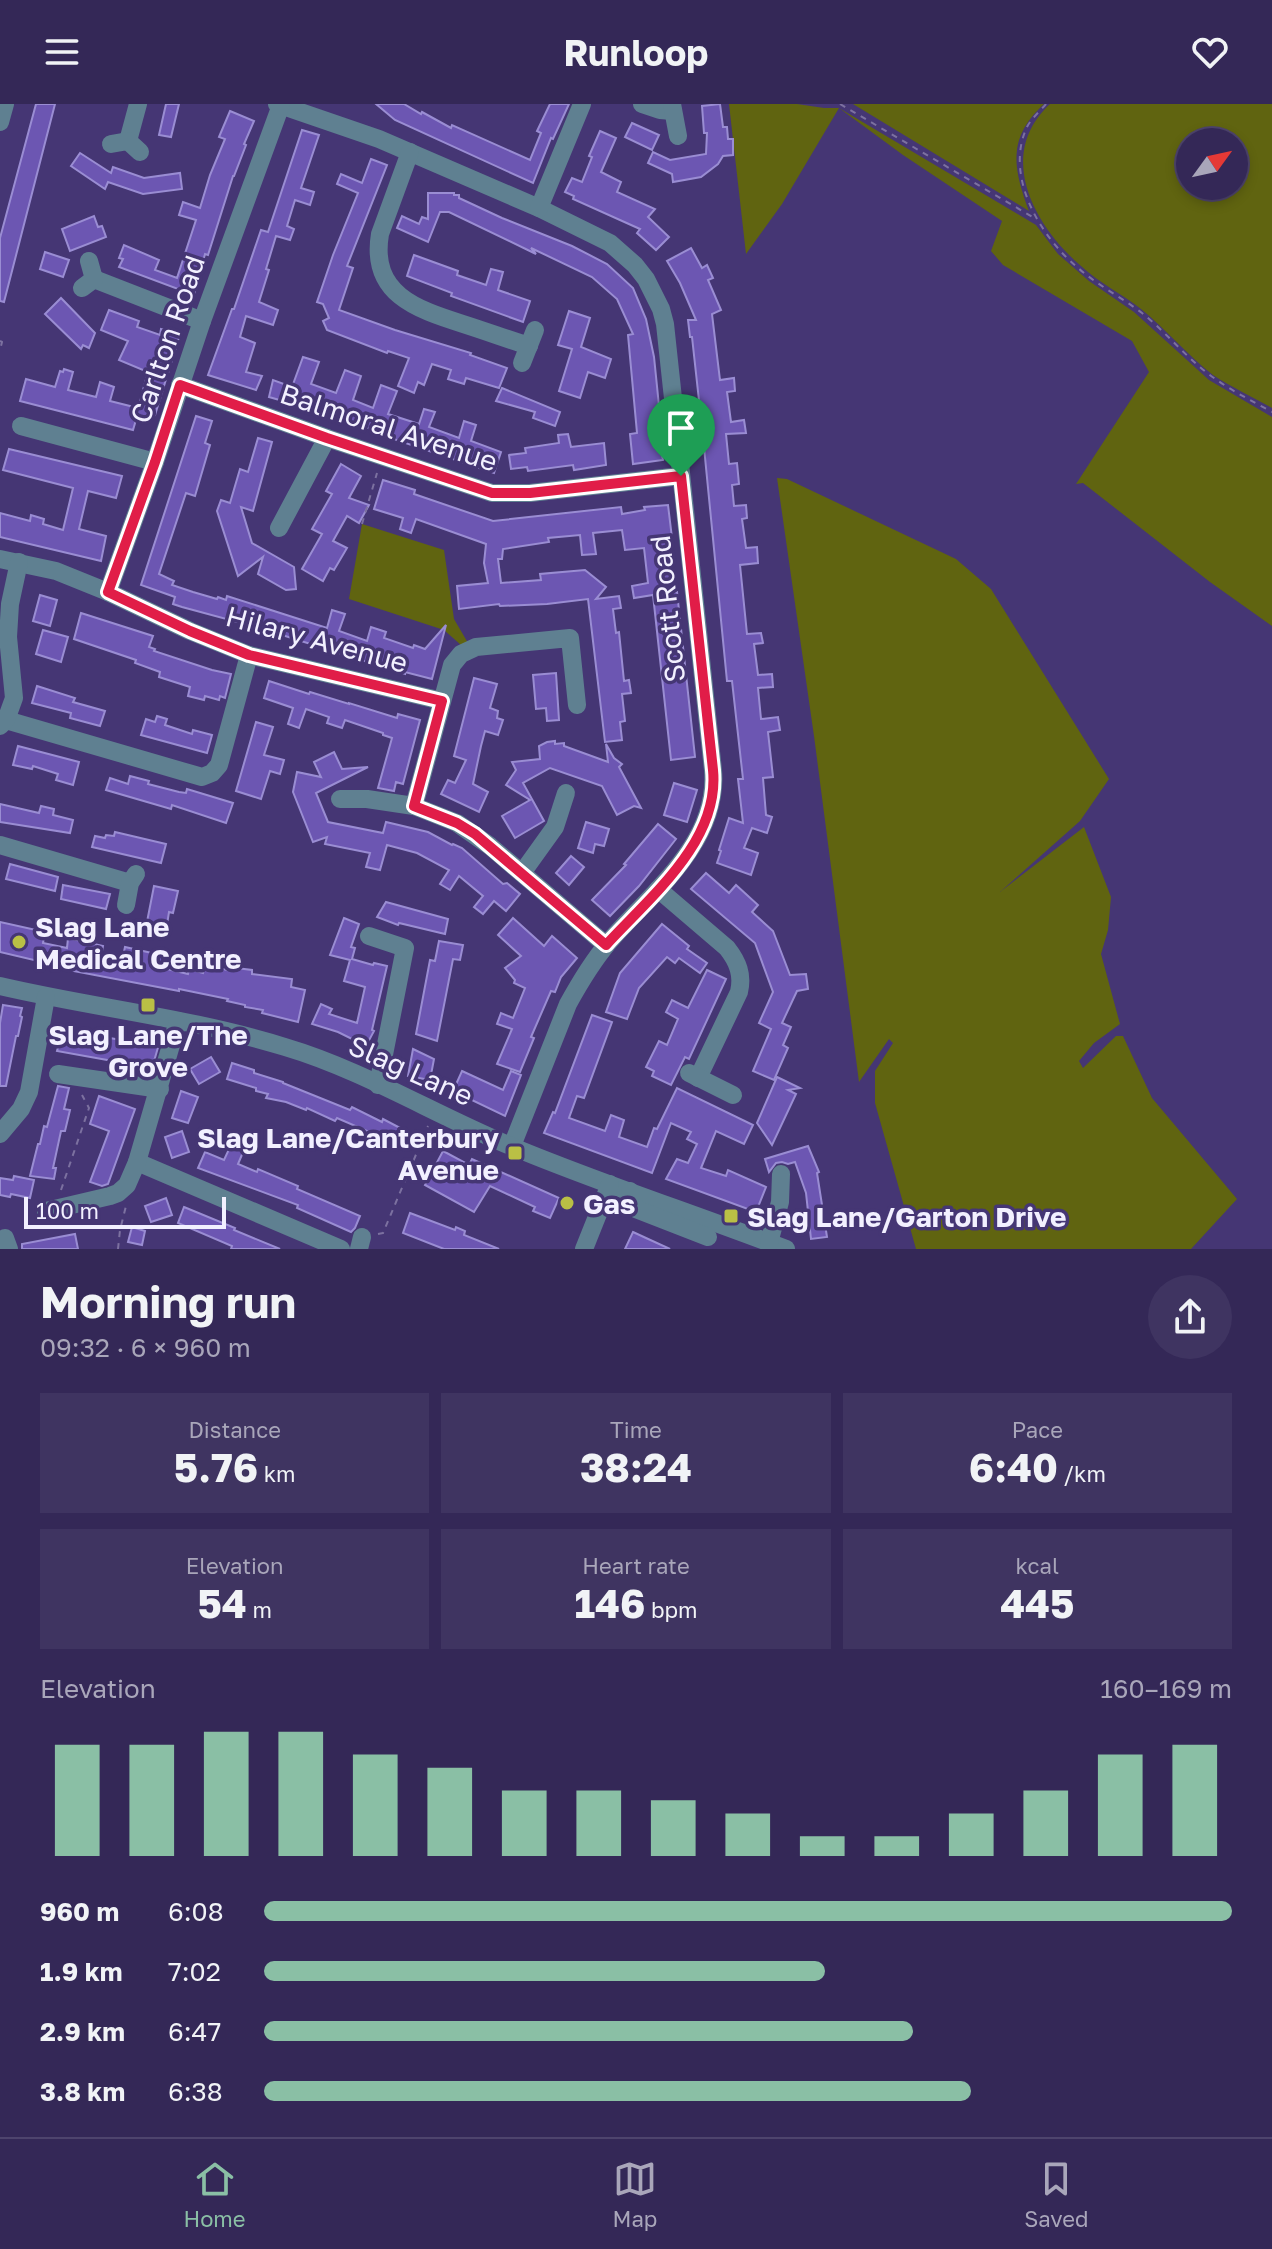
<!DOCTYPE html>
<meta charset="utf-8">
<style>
body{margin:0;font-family:"Golos Text",sans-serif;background:#3f3461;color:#f1f3f6;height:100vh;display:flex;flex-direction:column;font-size:30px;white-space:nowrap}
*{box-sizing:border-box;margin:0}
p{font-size:26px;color:#a9a6ba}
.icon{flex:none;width:44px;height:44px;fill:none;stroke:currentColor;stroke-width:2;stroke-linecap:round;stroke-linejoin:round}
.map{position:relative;height:1145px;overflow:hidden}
.sheet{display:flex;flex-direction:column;background:#342857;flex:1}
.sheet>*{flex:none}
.needle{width:52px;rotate:57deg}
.buttons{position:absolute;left:1176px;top:24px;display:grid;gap:16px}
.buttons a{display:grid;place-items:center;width:72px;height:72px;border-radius:50%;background:#342857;box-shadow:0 4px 12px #0003,0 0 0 2px #4e446d;font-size:40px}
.scale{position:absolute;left:24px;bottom:20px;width:202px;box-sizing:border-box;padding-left:8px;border:4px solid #f2f0ff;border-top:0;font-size:22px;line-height:28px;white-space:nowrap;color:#f2f0ff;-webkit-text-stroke:6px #453674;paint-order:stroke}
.pin{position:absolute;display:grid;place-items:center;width:68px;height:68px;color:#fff;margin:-82px -34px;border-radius:50% 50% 50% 0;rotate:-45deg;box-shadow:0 0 8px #0007}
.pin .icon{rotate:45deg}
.round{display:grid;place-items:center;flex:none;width:84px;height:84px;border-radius:42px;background:#3f3461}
.headline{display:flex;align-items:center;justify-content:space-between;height:136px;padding:0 40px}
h1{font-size:44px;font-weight:700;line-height:60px}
.metrics{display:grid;grid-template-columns:repeat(3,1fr);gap:12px;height:136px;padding:8px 40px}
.metrics div{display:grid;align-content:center;border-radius:0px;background:#3f3461;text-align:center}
.metrics b{font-size:40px;font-weight:700}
.metrics small{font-size:22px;font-weight:400}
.metrics p{font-size:22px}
.chart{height:224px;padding:16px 40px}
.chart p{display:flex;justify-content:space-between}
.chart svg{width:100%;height:144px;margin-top:8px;stroke:#8abfa5;stroke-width:6}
ul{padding:0 40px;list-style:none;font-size:26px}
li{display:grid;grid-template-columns:128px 96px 1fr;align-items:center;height:60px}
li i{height:20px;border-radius:10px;background:#8abfa5}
header{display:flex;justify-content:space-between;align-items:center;height:104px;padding:0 40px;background:#342857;font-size:36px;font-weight:700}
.menu{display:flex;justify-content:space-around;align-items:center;height:112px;border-top:2px solid #4e446d;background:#342857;font-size:22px;color:#a9a6ba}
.menu a{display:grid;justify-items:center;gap:4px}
.menu .current{color:#8abfa5}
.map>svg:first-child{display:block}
</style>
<header><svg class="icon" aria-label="menu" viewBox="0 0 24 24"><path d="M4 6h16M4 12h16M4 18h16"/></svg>Runloop<svg class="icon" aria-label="heart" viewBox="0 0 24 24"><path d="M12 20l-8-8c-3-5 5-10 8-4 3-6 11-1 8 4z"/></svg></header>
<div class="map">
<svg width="1272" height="1145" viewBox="0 0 1272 1145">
<rect width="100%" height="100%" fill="#453674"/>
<!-- green -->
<g fill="#606410" fill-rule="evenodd">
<polygon points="729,0 797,0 824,4 839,4 1036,121 1058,150 1089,177 1134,208 1209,276 1272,313 1272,522 1210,478 1083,379 1076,380 1149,268 1132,237 1003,161 991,147 1002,117 903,51 839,4 782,100 746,150"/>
<path d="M853 0H1044C1007 34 1013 64 1029 107Z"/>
<path d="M1050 0H1272V304C1253 293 1231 283 1213 271 1187 251 1166 225 1141 205 1122 190 1099 179 1081 162 1034 122 995 51 1050 0ZM1190 38H1234V82H1190Z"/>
<polygon points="777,374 787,375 956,455 991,485 1109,675 1080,717 1000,788 1084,723 1111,793 1108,826 1101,850 1120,920 1094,939 1079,957 1083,964 1116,932 1123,932 1152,994 1237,1095 1191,1145 916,1145 875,999 875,967 893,939 889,935 859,978 814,632"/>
<polygon points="362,420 444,446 454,515 468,539 461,541 444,526 349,495"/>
</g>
<!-- building -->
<g fill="#6c56b2" stroke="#9a8dd3" stroke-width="2">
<polygon points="36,0 55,0 4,198 0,197 0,134"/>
<polygon points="166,0 179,0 171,33 159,31"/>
<polygon points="376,0 404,0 421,10 422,8 451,24 452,21 530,56 541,29 537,27 550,0 569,0 553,35 551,34 533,79 395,16"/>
<polygon points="720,0 723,23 727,23 728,35 733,35 733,51 723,52 718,60 701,73 673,78 672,70 648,59 653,48 670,56 706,50 707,29 704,29 702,2"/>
<polygon points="230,7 254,17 244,40 246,41 234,72 233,72 208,151 205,150 194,191 119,163 123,155 119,154 124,141 159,156 155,166 177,174 196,116 179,111 183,98 200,104 210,71 225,35 219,33"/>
<polygon points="632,19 659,31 652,46 625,33"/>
<polygon points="302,26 319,31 301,84 314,88 310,101 295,96 287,122 294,125 290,136 276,132 266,165 269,166 259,198 278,206 273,221 246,212 240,233 255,239 246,268 262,272 256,286 208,271 232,205 234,205 261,126 268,128"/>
<polygon points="600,27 616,34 601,68 621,78 617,88 655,105 648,113 669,133 656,146 637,129 640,125 573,95 574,92 565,88 572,74 582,78 592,53 589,52"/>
<polygon points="80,49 111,69 113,63 144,74 180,69 182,85 143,90 108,78 105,85 71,62"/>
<polygon points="371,55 387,61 347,162 353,164 339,206 395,226 471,249 470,251 507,264 499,284 466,274 464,280 448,275 451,266 432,260 424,281 418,278 414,289 398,282 409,254 388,247 387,249 327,226 323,217 329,214 323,200 317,198 333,151 358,89 337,80 341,70 362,79"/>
<polygon points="428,89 454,89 454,91 459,91 459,94 502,114 572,142 607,160 633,184 646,215 654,253 664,351 662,351 663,356 633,360 630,330 637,329 628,231 633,230 617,195 592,173 531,144 536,150 449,108 440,108 428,138 397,124 402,112 419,120 422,113 428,115"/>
<polygon points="94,112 98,123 102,122 106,133 70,147 62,125"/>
<polygon points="691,144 702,164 707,161 713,174 708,176 721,206 712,210 720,276 734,274 735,287 727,288 731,318 744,316 746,329 726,330 729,360 737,359 739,380 732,381 734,402 746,401 747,414 742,415 746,444 757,443 758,459 740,461 747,530 761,529 763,539 754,540 758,571 772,570 773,583 758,584 761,615 778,613 780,626 768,628 773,673 763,674 766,711 772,713 767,729 752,724 744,744 758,749 751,771 717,759 721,747 719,746 729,714 743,719 738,675 743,675 732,577 727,577 703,333 692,233 690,233 688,216 696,216 680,179 667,157"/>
<polygon points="45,148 69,156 63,173 40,165"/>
<polygon points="414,151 458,167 457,171 486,181 491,165 503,168 498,186 530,197 523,218 451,192 452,189 407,172"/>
<polygon points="61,194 95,229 89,244 83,241 81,245 45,210"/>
<polygon points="109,206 139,217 137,223 160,231 161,225 180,230 155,311 144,318 138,309 133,326 20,297 26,275 55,283 60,267 63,268 64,265 73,268 68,286 96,293 100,278 114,283 110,297 138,304 148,268 119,256 128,237 101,226"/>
<polygon points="569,207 590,214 581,243 611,255 605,274 588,268 580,294 559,287 572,245 558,241"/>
<polygon points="303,253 319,258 311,280 336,289 345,266 361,272 353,296 373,304 381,281 397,287 388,310 419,320 424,305 435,308 429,323 459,334 464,317 476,321 471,337 501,348 494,369 382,331 382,329 332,311 269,293 273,276 292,283"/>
<polygon points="502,284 560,308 555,322 533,314 535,308 496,297"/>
<polygon points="196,312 212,317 205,339 210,341 195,392 186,389 159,470 174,477 172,481 193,488 217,495 218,493 226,496 227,492 327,524 332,506 345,510 339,527 367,537 371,523 386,528 384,534 413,544 414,541 425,545 446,521 432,575 405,568 405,570 260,524 182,503 173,500 175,493 141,481"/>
<polygon points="568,330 571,343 604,339 606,361 574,366 573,361 528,367 527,363 511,365 509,351 526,349 525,344 559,339 558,331"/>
<polygon points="258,334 272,338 253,407 241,403 252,439 294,463 296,485 286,486 258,470 263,453 238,472 217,407 221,396 230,399 240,365 248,368"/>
<polygon points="9,345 122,372 116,394 88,387 79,425 106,432 101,457 0,433 0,409 30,417 31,411 44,415 43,420 63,426 73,384 3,366"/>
<polygon points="341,360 361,372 349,394 369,401 359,419 347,412 333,437 347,444 334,466 330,464 323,477 302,465 322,430 312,425 332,390 326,387"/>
<polygon points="383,376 415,386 414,390 493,417 621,403 622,410 645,406 644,403 668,401 672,434 667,434 673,488 677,488 695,653 671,656 653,491 634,494 632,482 648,479 644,444 625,446 622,426 593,429 596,450 582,451 580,431 548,434 549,438 503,445 502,455 498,455 501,479 541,476 540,470 585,466 606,483 596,495 619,492 621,504 613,505 616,529 619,528 624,577 629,576 631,589 622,590 625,617 620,618 622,636 605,638 588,495 547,500 500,502 499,500 459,505 457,482 488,479 484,459 486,440 416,415 411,429 400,425 403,414 374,405"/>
<polygon points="40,491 57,496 50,522 33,517"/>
<polygon points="81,509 153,532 149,543 155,545 154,547 212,566 231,570 225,594 220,592 219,596 205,592 204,596 188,592 190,583 159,573 160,568 135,559 136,556 74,535"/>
<polygon points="43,526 68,533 61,558 36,550"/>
<polygon points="556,569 559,616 547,617 546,604 536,605 533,571"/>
<polygon points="474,574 497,580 490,604 498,607 497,614 503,616 498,631 485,627 481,642 473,680 488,688 479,708 441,690 448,676 455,679 466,656 454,652"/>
<polygon points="269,577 309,590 310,588 349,600 349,599 397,614 398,610 420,616 403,680 396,678 394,687 378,684 392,634 383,631 383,629 345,616 342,624 327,619 329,613 306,605 299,624 288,620 293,604 264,594"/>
<polygon points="37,582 75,594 73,598 105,607 100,622 70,614 71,609 32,599"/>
<polygon points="157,612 167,615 165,621 192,630 193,626 212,631 207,649 141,631 146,615 155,618"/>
<polygon points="256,618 273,623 264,651 284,656 280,670 270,667 261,695 236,687"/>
<polygon points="555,637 555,640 564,639 564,642 608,658 606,640 614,654 622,660 619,663 641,704 634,702 617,711 602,682 550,664 523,679 544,717 515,734 502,712 530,696 506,681 516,666 512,658 540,655 539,642 547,638"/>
<polygon points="18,642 79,658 73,681 56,676 58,670 33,662 32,665 13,661"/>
<polygon points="334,648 342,665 368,663 316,689 328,718 383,729 386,718 428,728 452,741 453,740 462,744 503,780 507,779 520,790 506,807 494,797 483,810 474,803 483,792 459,772 450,786 440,780 449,766 417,749 387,741 380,766 366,763 370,749 325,740 327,733 313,738 293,688 297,668 321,673 314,658"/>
<polygon points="130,672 149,677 148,680 179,688 186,689 187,685 233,699 226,719 172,701 171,705 106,686 110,674 128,680"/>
<polygon points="674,679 697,686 687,718 664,711"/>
<polygon points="0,700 39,709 41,702 54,705 53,711 73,716 70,729 0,718"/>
<polygon points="586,718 609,725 604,742 595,740 593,749 578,744"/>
<polygon points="658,720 676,735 639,782 610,812 592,796 626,761 624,760"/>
<polygon points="115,728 166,740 161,759 92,743 95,732 105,734 106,731 114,732"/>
<polygon points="571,752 584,763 569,781 556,769"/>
<polygon points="10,760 58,773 55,787 6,775"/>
<polygon points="706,769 729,789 736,781 758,801 752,808 773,827 790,871 806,870 808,885 797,887 782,919 791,923 783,941 788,944 774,976 753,967 771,925 759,919 773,888 755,839 691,785"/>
<polygon points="63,781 110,790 106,805 61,795"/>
<polygon points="154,782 178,787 173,809 169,808 166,827 146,823"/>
<polygon points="386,798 448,815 445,830 399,819 398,821 377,813"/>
<polygon points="344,814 359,820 351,843 355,844 352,855 373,861 374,859 387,862 372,926 374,927 366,942 338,928 312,920 321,900 332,905 329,910 357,919 365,883 344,877 350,856 330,851"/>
<polygon points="513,814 544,842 552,832 577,854 561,873 555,888 551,887 531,933 534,934 520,968 497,960 512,925 497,920 501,909 513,914 525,884 514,879 515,876 505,864 521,852 498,831"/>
<polygon points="0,818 45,828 43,839 67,844 68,834 103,842 101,853 122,857 125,843 170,853 167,865 188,870 189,865 203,869 205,860 227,866 228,863 252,866 252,870 292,875 291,883 305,886 298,918 262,909 263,906 245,903 245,901 227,897 228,895 179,885 179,887 68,866 68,864 0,848"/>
<polygon points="662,820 689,842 687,845 707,859 700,869 679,854 675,859 667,853 639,884 627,915 606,908 620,869"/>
<polygon points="439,837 463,841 460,856 453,855 437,937 416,930 430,856 435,857"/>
<polygon points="707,866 726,875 689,955 685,953 671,981 652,972 654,967 646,963 659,937 667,941 678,915 666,908 672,896 688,904"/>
<polygon points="3,901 22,904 20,912 22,913 18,932 16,932 6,982 0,982 0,919"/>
<polygon points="592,911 612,918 584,994 577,992 569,1014 605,1027 611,1011 624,1016 619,1033 647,1043 654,1024 657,1025 677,984 753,1021 744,1040 716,1027 701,1064 726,1072 728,1066 766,1083 756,1108 666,1075 677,1055 688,1059 697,1040 687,1035 691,1028 671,1019 652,1069 544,1029 553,1008 555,1009"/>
<polygon points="62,929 91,935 92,931 127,937 127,935 159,940 152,964 57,947"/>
<polygon points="413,945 434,955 430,976 408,972"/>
<polygon points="211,953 220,968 199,980 190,965"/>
<polygon points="232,959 254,966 254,969 283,978 283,979 350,1006 352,1003 382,1018 383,1015 404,1026 397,1040 337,1014 335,1017 307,1004 306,1006 286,998 266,994 268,990 256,987 256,984 227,975"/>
<polygon points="462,967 503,986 511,967 521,971 505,1012 453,987"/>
<polygon points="777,973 800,984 788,986 796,990 772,1041 757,1019"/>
<polygon points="58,982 69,984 64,1005 70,1006 65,1027 61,1027 53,1064 56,1064 54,1075 30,1072 38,1040 40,1040 44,1022 47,1023"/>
<polygon points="181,987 198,993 188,1019 172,1014"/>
<polygon points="99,992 135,1005 108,1080 102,1082 90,1078 109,1027 90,1020"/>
<polygon points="182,1027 189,1048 172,1054 165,1033"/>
<polygon points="231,1041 244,1046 238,1060 257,1068 258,1065 298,1082 297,1085 360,1112 355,1124 351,1128 297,1104 298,1101 198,1064 205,1048 224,1056"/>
<polygon points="808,1042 819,1068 817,1069 827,1133 811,1135 806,1089 795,1058 788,1060 782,1058 776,1059 769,1068 765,1055"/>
<polygon points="443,1047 469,1061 472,1055 559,1094 550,1114 533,1107 535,1103 490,1082 474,1108 425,1081"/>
<polygon points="14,1072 34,1076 30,1094 11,1090 10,1093 0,1091 0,1074 13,1076"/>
<polygon points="166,1094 172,1111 151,1118 145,1102"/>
<polygon points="184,1103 235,1124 234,1126 280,1145 231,1145 232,1142 178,1119"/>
<polygon points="410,1109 455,1126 456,1123 465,1127 464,1131 499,1145 444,1145 403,1129"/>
<polygon points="132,1123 145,1127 142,1141 128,1138"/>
<polygon points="633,1128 646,1134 670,1145 625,1145"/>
<polygon points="75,1130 78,1145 22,1145 22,1140"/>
</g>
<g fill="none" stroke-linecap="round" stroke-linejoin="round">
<!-- path -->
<g stroke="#7c71a0" stroke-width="2" stroke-dasharray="6 6" stroke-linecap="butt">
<polyline points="840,0 1036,115"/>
<path d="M1046 0C1040 7 1031 15 1027 23 1004 72 1040 132 1077 163 1097 181 1121 193 1142 209 1167 229 1187 255 1214 274 1232 287 1252 297 1272 308"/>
<polyline points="0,237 2,238 0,246"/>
<polyline points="362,420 377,369"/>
<polyline points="61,1086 89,1004 82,991"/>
<polyline points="378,1130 383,1129 428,1022"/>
<polyline points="118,1145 120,1126 126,1102"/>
</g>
<!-- minor -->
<g stroke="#5f8091" stroke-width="18">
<path d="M277 0 379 35 539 104 610 139 635 161 646 175 661 205 665 220 713 666C719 739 651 789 608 839 593 857 579 880 568 900L512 1042"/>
<polyline points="642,0 660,6 673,7"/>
<polyline points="672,0 678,32"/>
<polyline points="0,18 5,0"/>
<polyline points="128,37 138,0"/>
<polyline points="111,40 128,37 140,48"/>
<path d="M410 48 380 130C370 190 416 205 463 220 485 227 507 235 529 242"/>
<polyline points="539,104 582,0"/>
<polyline points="94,175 202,217"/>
<polyline points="82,184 94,175 89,157"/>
<polyline points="522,259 535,226"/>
<polyline points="180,281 327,334 492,389 530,389 681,372"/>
<polyline points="21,322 155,358"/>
<polyline points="279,424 327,334"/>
<polyline points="0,455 56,467 108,488 190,527 249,551 442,597"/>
<polyline points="108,488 155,358 202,217 281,1"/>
<polyline points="6,616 202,673 212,669 219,661 249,551"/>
<polyline points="0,622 6,616 14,594 8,533 10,500 19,458"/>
<polyline points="340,695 367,695 414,702 457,719 490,742 606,841"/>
<polyline points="414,702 452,561 461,550 476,543 570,534 577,601"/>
<polyline points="0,741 130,779"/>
<polyline points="522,769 555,723 566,689"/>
<path d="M658 785 727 844C738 858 743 871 739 888L698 974"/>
<polyline points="126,801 130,779 136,770"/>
<polyline points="369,832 405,844 378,981"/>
<path d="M0 882C94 904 192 914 285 943 363 966 437 1012 513 1043 602 1080 695 1110 786 1145"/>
<polyline points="689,969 733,991"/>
<polyline points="58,970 160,985"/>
<polyline points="0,1030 21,1005 29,988 46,893"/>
<polyline points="137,1058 341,1145"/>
<polyline points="630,1087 636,1105 708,1133"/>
<polyline points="46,1107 110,1092 118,1089 127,1081 137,1058 178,917"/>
<polyline points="5,1134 9,1145"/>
<polyline points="769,1139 780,1098 781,1070"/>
<polyline points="359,1145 362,1133"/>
<polyline points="584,1145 610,1080"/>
</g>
</g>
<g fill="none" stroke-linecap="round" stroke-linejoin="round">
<!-- route casing -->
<g stroke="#fff" stroke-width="16">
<path id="route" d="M180 281 327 334 492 389H530L681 372 713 666C720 737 650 793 606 841L475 730 457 719 414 702 442 597 249 551 190 527 108 488 155 358Z"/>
</g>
<!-- route -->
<use href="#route" stroke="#e11d48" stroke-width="10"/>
</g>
<!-- markers -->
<g fill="#bac045" stroke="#453674" stroke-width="3">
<circle cx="19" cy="838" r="8"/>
<rect x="140" y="893" width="16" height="16" rx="4"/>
<rect x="507" y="1041" width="16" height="16" rx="4"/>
<circle cx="567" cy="1099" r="8"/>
<rect x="723" y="1104" width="16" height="16" rx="4"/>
</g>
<g text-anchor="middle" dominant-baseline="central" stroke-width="7" stroke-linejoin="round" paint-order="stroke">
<!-- street labels -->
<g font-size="28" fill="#f2f0ff" stroke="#453674">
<text transform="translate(167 235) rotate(-71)">Carlton Road</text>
<text transform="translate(389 323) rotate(18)">Balmoral Avenue</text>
<text transform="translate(667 505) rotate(-96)">Scott Road</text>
<text transform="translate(317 535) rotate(15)">Hilary Avenue</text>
<text transform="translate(411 966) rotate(24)">Slag Lane</text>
</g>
<!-- poi labels -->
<g font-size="28" font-weight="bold" fill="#f2f0ff" stroke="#453674" text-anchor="start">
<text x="35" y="822">Slag Lane<tspan x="35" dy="32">Medical Centre</tspan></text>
<text x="148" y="930" text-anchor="middle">Slag Lane/The<tspan x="148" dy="32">Grove</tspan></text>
<text x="499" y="1033" text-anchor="end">Slag Lane/Canterbury<tspan x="499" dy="32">Avenue</tspan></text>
<text x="583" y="1099">Gas</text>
<text x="747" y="1112">Slag Lane/Garton Drive</text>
</g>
</g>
</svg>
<div class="buttons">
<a><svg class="needle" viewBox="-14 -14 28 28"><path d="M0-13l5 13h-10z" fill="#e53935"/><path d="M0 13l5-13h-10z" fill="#a9a6ba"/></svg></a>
</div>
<div class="scale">100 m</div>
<div class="pin" style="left:681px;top:372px;background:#1e9e55"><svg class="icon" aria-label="arrive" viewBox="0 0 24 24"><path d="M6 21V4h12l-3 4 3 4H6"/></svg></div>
</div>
<section class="sheet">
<div class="headline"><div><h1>Morning run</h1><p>09:32 · 6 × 960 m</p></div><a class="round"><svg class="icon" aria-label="share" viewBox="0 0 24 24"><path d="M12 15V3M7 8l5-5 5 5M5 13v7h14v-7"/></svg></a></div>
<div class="metrics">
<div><p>Distance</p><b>5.76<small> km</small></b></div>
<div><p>Time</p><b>38:24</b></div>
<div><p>Pace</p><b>6:40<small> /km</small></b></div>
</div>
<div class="metrics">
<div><p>Elevation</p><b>54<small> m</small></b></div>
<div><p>Heart rate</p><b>146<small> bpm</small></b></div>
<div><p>kcal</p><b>445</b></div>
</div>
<div class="chart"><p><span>Elevation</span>160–169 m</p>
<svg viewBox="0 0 160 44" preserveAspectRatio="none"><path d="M5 44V10M15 44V10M25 44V6M35 44V6M45 44V13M55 44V17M65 44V24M75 44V24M85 44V27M95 44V31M105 44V38M115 44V38M125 44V31M135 44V24M145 44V13M155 44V10"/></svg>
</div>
<ul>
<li><b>960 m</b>6:08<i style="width:100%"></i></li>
<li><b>1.9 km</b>7:02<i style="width:58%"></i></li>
<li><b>2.9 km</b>6:47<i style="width:67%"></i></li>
<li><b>3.8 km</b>6:38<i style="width:73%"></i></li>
</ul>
</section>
<nav class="menu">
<a class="current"><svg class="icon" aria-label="home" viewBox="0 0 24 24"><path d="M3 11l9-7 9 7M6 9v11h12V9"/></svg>Home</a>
<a><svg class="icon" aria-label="map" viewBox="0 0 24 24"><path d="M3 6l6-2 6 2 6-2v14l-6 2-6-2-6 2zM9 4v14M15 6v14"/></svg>Map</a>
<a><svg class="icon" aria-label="saved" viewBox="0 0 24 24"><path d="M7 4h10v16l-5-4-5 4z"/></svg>Saved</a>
</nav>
